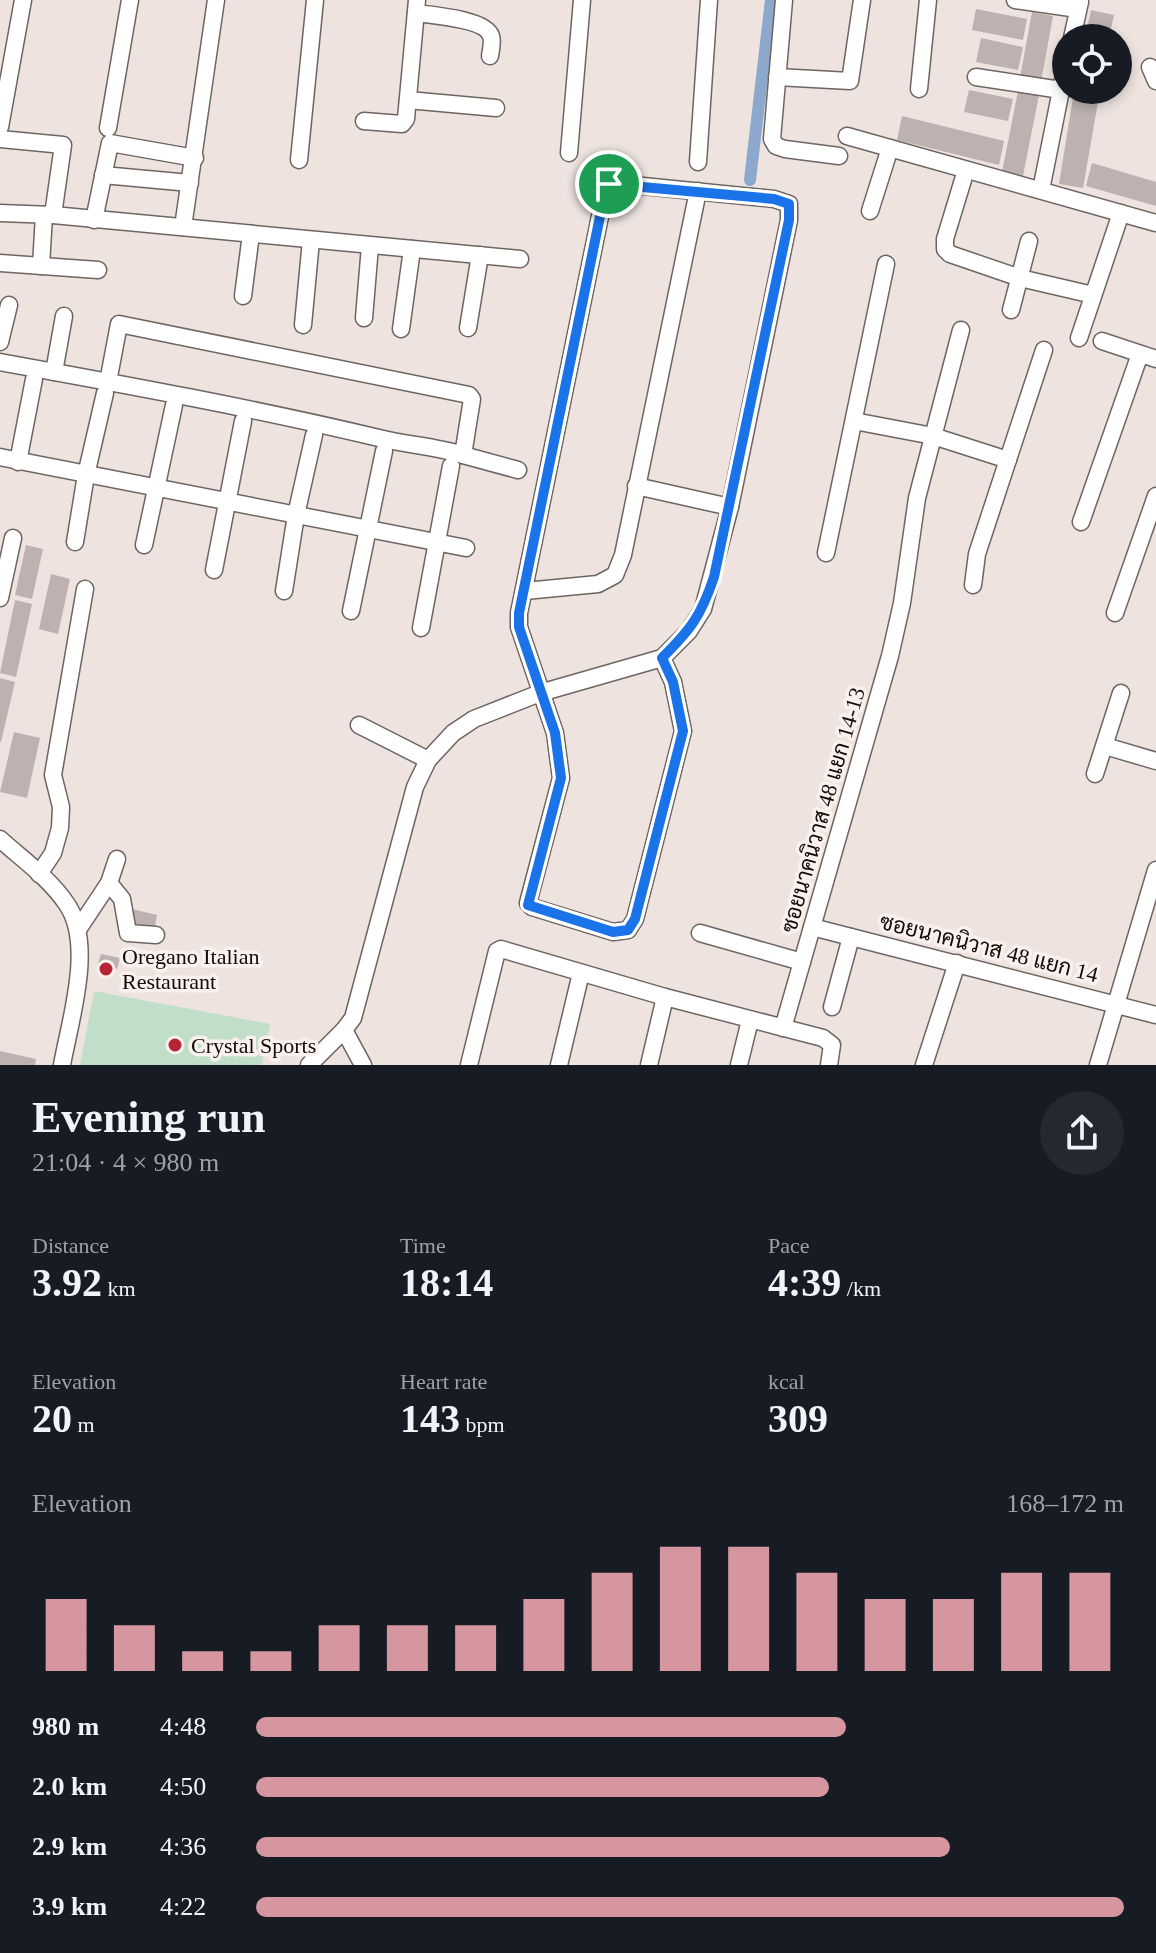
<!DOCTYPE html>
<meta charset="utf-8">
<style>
body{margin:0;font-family:"Times New Roman",Sarabun,serif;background:#242831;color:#f1f3f6;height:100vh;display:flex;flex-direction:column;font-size:30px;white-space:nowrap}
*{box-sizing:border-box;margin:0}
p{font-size:26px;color:#9ea1a6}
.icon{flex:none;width:44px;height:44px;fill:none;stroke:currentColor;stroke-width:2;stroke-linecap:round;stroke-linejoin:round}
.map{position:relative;height:1065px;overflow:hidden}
.sheet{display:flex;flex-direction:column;background:#171b24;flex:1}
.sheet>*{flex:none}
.buttons{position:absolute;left:1052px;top:24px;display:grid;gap:16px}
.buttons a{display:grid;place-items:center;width:80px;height:80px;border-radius:50%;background:#171b24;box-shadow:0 4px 12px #0003;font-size:40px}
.pin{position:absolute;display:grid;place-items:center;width:68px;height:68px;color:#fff;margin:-34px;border:4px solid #fff;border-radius:50%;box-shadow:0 2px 8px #0007}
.round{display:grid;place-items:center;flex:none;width:84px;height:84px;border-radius:42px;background:#242831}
.headline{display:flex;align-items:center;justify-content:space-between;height:136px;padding:0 32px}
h1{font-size:44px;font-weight:800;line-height:60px}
.figures{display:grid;grid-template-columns:repeat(3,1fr);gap:12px;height:136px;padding:8px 32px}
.figures div{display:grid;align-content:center}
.figures b{font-size:40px;font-weight:800}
.figures small{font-size:22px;font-weight:400}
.figures p{font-size:22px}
.chart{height:224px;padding:16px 32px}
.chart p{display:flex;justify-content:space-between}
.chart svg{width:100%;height:144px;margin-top:8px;stroke:#d696a0;stroke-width:6}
ul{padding:0 32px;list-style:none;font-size:26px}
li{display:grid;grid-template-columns:128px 96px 1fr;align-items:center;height:60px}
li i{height:20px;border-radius:10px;background:#d696a0}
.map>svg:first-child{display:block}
</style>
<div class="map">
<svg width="1156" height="1065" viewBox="0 0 1156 1065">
<rect width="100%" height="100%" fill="#eee3df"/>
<!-- green -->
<polygon fill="#c0dec8" points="94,991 270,1024 262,1065 80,1065"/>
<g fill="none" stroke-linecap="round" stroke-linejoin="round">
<!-- canal -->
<polyline stroke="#8ca8cc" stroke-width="12" points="750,180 771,0"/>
</g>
<!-- building -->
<g fill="#bdb2af">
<polygon points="976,9 1027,19 1023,40 972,30"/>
<polygon points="1091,10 1114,15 1109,38 1085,38"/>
<polygon points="1032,12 1053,16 1041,82 1020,78"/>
<polygon points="981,38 1023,47 1018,70 976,62"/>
<polygon points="969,90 1013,99 1008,121 964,112"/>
<polygon points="1018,91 1039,95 1023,176 1002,172"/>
<polygon points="1073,97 1098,102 1083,188 1059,184"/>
<polygon points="902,116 1004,141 999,165 897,140"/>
<polygon points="1092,163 1156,182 1156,206 1086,186"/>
<polygon points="26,545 43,549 32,599 15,595"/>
<polygon points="51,574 70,579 58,634 39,629"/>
<polygon points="15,600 32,604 16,677 0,673"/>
<polygon points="0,678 15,682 1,742 0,742"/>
<polygon points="14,732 40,738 27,798 0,792"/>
<polygon points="132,909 157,915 154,931 129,926"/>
<polygon points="101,954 120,958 117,969 98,964"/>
<polygon points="0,1051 36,1059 35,1065 0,1065"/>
</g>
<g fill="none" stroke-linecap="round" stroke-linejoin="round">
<!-- minor casing -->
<g stroke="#6d6561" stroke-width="19">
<g id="minor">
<polyline points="784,0 772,139 776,146 785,149 839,156"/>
<polyline points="1015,0 1078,9"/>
<path d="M416 13C431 15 486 19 491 36 493 41 491 50 490 56"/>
<polyline points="1072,38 1080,2"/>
<polyline points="1150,67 1156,81"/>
<polyline points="777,77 850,81 862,0"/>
<polyline points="976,77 1061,90"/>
<polyline points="919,89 928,0"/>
<polyline points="408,100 496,108"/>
<polyline points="364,121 402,124 406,119 417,0"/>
<polyline points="0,127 23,0"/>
<polyline points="108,128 130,0"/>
<polyline points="847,136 1156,223"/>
<polyline points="0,139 63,145 53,215"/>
<polyline points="569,153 582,0"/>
<polyline points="299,160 315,0"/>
<polyline points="698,162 709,0"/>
<polyline points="966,170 945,239 945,249 950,254 1020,278 1093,295"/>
<polyline points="103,175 190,183"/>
<polyline points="1041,190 1066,65"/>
<polyline points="870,211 890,148"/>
<polyline points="0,213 53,215 520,259"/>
<polyline points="94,220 110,143 195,158"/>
<polyline points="183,227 216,0"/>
<polyline points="0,263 98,270"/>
<polyline points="41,266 44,215"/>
<polyline points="243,296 251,234"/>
<polyline points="1011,310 1029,241"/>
<polyline points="364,318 370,246"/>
<polyline points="303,325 311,240"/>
<polyline points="468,328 480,255"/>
<polyline points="401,329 412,249"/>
<polyline points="1079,338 1121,213"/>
<polyline points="1102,341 1156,359"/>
<polyline points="0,342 9,305"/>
<path d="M0 362C127 385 253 408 379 438 406 445 436 446 463 455L472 399 469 395 119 324 108 382"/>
<polyline points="54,372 64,316"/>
<polyline points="854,421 933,436 1008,460"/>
<polyline points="463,455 518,470"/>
<polyline points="0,457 466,548"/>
<polyline points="18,462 34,379"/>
<polyline points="636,486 730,507"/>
<polyline points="1081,522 1140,354"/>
<polyline points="75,542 86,475 105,393"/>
<polyline points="144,545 174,405"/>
<polyline points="826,553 886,264"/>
<polyline points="214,570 243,421"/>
<polyline points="973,585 977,554 1044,350"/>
<polyline points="284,591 296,515 314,435"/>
<polyline points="525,591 598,584 615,575 623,555 698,191"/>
<polyline points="0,598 13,538"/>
<polyline points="351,611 384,451"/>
<polyline points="1115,613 1156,496"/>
<polyline points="421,628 451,466"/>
<polyline points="359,725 428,760"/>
<polyline points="1105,746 1156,761"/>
<polyline points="1095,774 1121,693"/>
<path d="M0 839C22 859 49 878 66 903 95 943 70 1020 62 1065"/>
<polyline points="39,874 53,853 60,828 61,807 53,775 85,589"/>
<polyline points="109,883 122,899 128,933 156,935"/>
<polyline points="812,927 1156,1015"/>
<polyline points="79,928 109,883 117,859"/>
<polyline points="700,933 802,962"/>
<polyline points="832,1007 851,937"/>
<polyline points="783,1028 890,656 902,603 917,498 961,330"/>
<polyline points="344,1030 363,1065"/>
<polyline points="309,1065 344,1030 353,1018 415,787 428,760 453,733 474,719 540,693 662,658 689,631 703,609 730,507 789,220 789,204 774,199 613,183 606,187 519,613 519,627 555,733 561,778 528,903 532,907 613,932 628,930 635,919 683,731 673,682 662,658"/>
<polyline points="469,1065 497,951 501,949 665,997 823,1038 832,1045 829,1065"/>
<polyline points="559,1065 581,973"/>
<polyline points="649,1065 665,997"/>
<polyline points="739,1065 750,1020"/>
<polyline points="924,1065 957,963"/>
<polyline points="1098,1065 1156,870"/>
</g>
</g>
<!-- minor -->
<use href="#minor" stroke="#fff" stroke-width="16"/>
</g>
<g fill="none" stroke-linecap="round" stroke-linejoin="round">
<!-- route casing -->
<g stroke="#fff" stroke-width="16">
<path id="route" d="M609 184 774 199 789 204V220L714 577C701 616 691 629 662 658L673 682 683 731 635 919 628 930 613 932 528 905 561 778 555 733 519 627V613L606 187Z"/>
</g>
<!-- route -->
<use href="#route" stroke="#1a73e8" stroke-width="10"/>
</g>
<!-- markers -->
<g fill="#b62436" stroke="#fbf1ec" stroke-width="3">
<circle cx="106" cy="969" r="8"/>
<circle cx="175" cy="1045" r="8"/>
</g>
<g text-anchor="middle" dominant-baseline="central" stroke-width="7" stroke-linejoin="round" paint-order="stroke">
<!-- street labels -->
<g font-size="22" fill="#100d0b" stroke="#fbf1ec">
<text transform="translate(823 810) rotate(-74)">ซอยนาคนิวาส 48 แยก 14-13</text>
<text transform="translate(989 948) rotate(14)">ซอยนาคนิวาส 48 แยก 14</text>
</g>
<!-- poi labels -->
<g font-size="22" fill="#100d0b" stroke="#fbf1ec" text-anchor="start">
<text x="122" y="956">Oregano Italian<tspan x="122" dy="25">Restaurant</tspan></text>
<text x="191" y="1045">Crystal Sports</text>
</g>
</g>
</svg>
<div class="buttons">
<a><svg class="icon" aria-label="locate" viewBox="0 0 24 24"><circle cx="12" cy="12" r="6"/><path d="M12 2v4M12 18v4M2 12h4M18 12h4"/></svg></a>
</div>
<div class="pin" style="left:609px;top:184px;background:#1e9e55"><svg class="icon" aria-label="arrive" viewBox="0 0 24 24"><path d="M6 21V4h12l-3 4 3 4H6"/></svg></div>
</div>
<section class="sheet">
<div class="headline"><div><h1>Evening run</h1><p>21:04 · 4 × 980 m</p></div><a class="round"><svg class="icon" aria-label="share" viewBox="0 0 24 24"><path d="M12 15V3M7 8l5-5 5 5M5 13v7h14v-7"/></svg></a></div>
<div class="figures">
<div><p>Distance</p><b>3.92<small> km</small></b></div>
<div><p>Time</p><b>18:14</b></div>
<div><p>Pace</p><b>4:39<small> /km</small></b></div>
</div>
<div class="figures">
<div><p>Elevation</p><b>20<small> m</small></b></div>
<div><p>Heart rate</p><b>143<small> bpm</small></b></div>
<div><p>kcal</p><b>309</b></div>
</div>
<div class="chart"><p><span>Elevation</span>168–172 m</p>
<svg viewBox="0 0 160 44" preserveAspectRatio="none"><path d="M5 44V22M15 44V30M25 44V38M35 44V38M45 44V30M55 44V30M65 44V30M75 44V22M85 44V14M95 44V6M105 44V6M115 44V14M125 44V22M135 44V22M145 44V14M155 44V14"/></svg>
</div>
<ul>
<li><b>980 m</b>4:48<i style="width:68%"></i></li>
<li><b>2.0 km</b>4:50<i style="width:66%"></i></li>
<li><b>2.9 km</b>4:36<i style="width:80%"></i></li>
<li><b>3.9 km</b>4:22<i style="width:100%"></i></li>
</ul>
</section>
